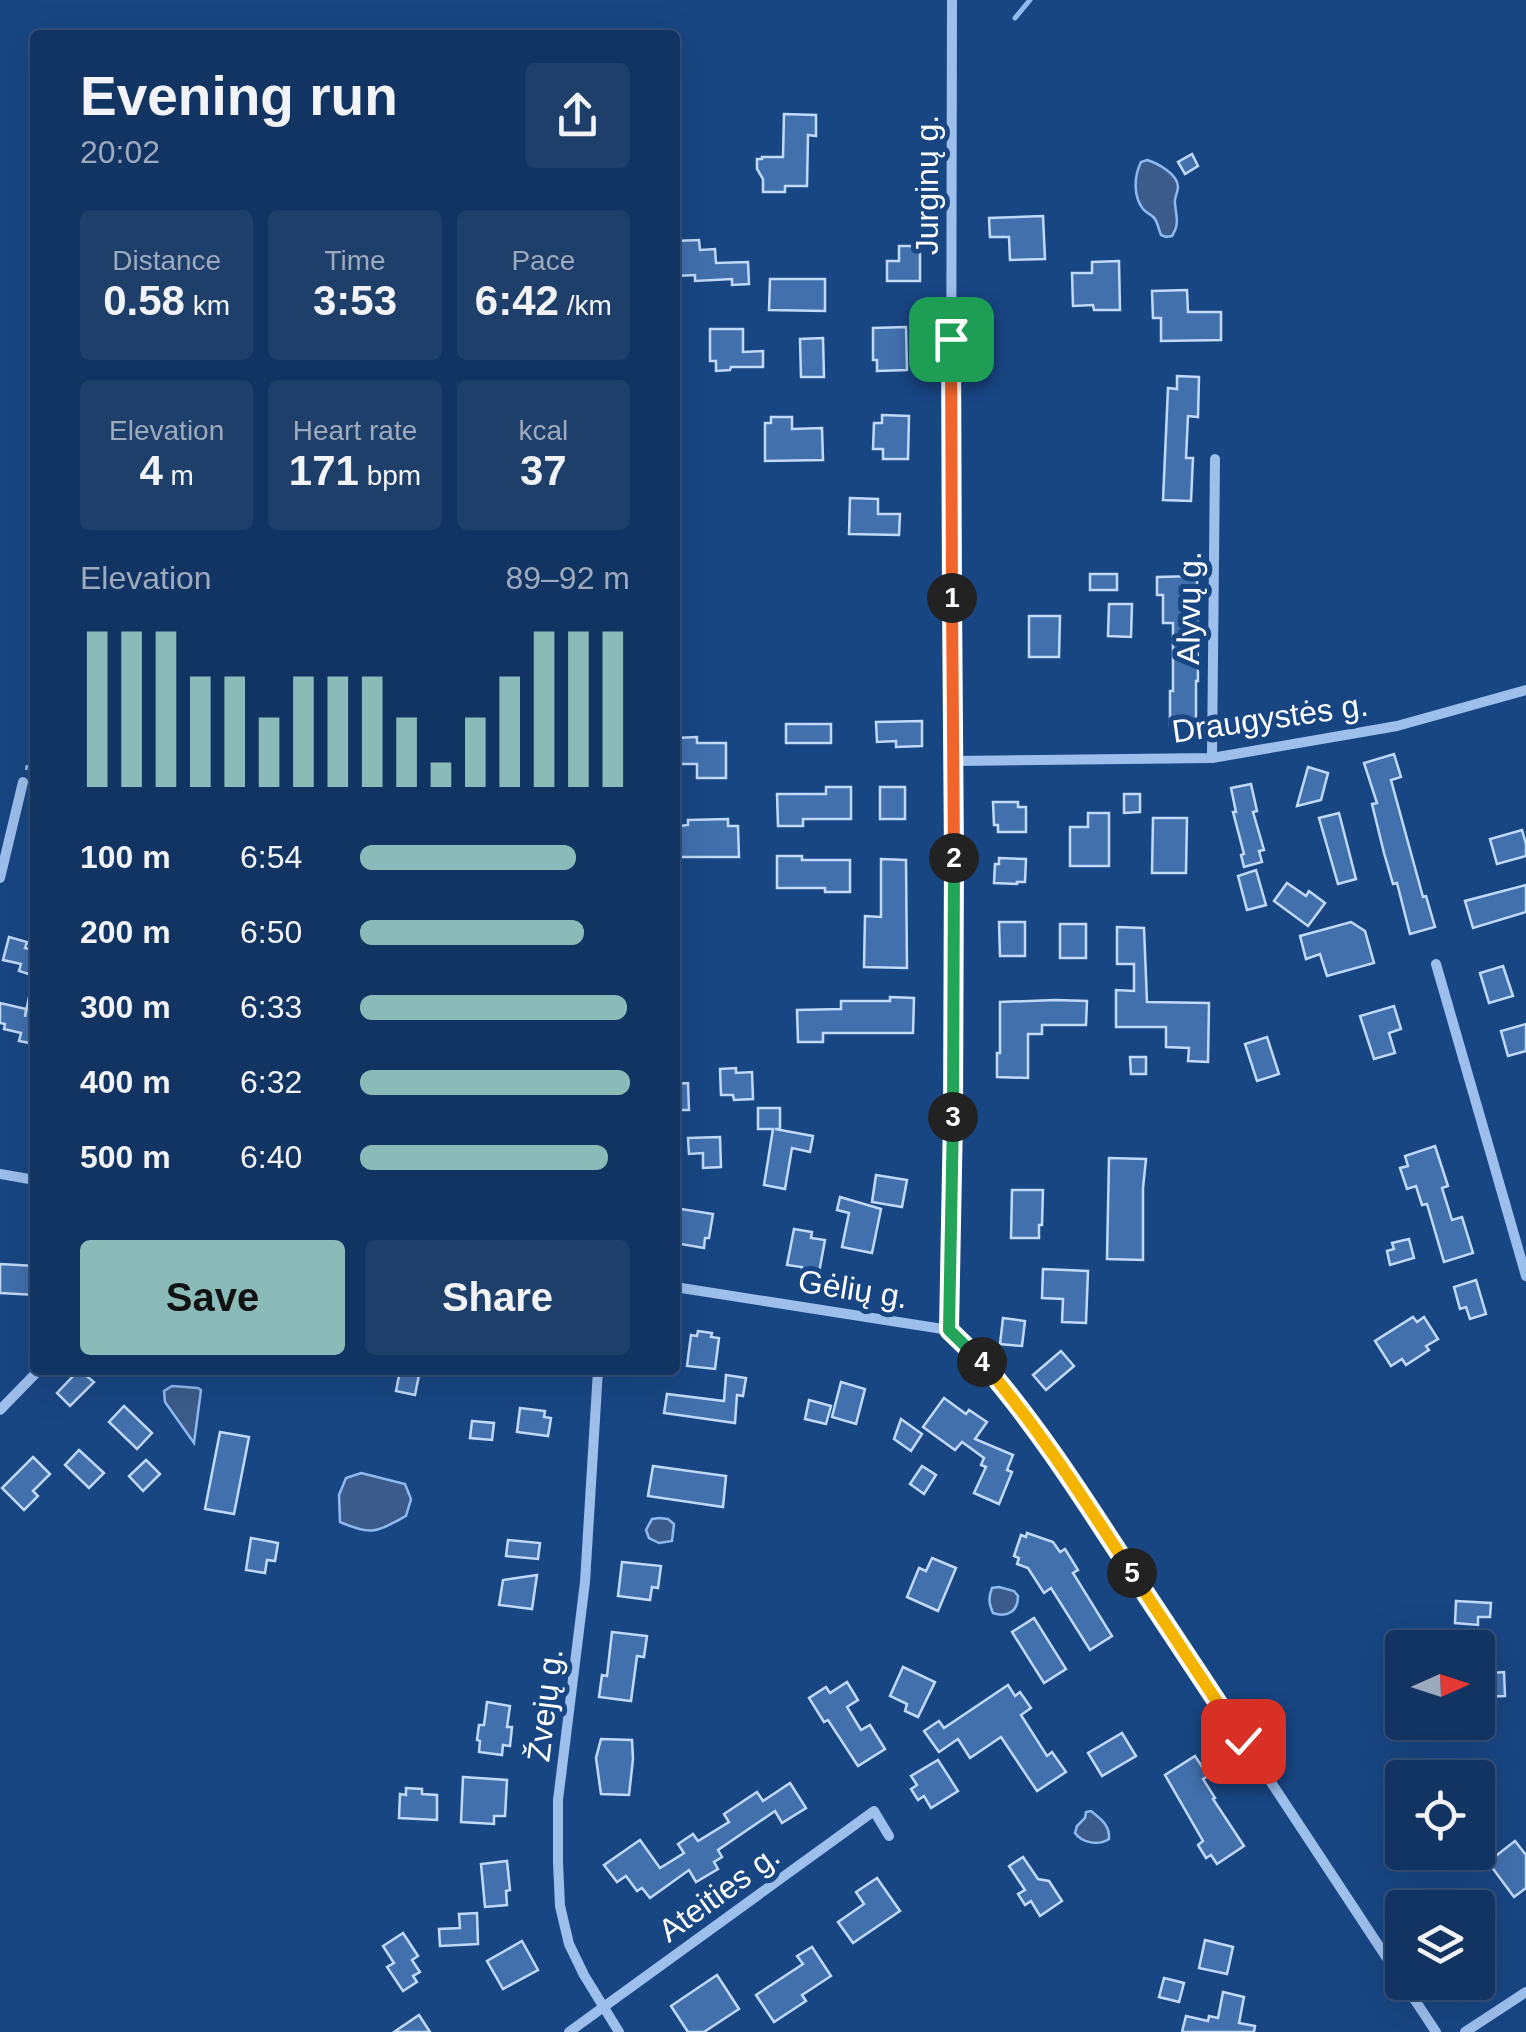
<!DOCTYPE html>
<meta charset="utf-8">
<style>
body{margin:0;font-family:Arial,sans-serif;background:#1f3f6b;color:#f1f3f6;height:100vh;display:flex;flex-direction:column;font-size:38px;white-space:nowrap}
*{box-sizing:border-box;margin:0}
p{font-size:32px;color:#9caabe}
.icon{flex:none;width:55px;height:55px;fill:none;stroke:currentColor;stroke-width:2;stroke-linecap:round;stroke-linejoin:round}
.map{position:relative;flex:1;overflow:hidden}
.sheet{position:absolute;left:30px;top:30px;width:650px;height:1345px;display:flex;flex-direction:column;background:#123462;border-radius:10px;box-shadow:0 10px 40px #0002,0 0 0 2px #314f77}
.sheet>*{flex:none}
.needle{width:65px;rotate:87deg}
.fabs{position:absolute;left:1385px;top:1630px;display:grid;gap:20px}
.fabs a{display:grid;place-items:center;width:110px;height:110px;border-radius:10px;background:#123462;box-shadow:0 10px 40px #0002,0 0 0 2px #314f77;font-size:50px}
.pin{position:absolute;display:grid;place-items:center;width:85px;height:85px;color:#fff;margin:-42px;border-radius:20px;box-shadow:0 5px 15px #0006}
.km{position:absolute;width:50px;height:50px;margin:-25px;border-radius:50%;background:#222;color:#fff;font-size:28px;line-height:50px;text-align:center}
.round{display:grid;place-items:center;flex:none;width:105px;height:105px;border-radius:10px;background:#1f3f6b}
.headline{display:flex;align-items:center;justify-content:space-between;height:170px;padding:0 50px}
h1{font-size:55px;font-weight:700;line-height:75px}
.figures{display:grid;grid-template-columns:repeat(3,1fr);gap:15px;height:170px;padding:10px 50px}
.figures div{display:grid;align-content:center;border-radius:10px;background:#1f3f6b;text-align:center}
.figures b{font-size:42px;font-weight:700}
.figures small{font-size:28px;font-weight:400}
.figures p{font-size:28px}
.chart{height:280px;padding:20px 50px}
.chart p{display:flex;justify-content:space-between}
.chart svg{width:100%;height:180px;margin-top:10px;stroke:#8bbbb9;stroke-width:6}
.cta{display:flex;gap:20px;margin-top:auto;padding:20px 50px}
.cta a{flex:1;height:115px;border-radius:10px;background:#8bbbb9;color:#111;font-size:40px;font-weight:700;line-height:115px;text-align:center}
.cta a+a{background:#1f3f6b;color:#f1f3f6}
ul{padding:0 50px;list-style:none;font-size:32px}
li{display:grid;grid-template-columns:160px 120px 1fr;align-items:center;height:75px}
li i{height:25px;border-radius:12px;background:#8bbbb9}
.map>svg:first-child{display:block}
</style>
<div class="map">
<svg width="1526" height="2032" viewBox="0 0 1526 2032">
<rect width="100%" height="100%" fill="#184683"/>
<!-- water -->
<g fill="#3b5c8a" stroke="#8fbaef" stroke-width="2.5">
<path d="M1147 160C1157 163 1178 174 1178 187 1178 192 1174 198 1175 203 1176 218 1180 223 1172 236L1166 237 1161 235C1159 230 1158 224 1155 219 1152 214 1147 214 1143 209 1133 196 1134 176 1141 162Z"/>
<polygon points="172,1386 198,1388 201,1390 194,1443 165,1402 164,1391"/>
<path d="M361 1473 405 1484 411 1499 406 1516C376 1532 372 1536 340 1522L339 1495 346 1478Z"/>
<polygon points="659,1518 668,1519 674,1524 672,1541 659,1543 649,1538 646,1530 652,1519"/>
<path d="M999 1587 1014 1591 1018 1596C1018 1611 1008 1618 993 1613 989 1604 988 1598 992 1588Z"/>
<path d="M1091 1811C1101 1819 1110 1825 1109 1839 1099 1846 1082 1843 1075 1833L1077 1826 1085 1818 1086 1812Z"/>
</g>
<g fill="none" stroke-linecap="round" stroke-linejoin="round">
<!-- stream -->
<polyline stroke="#8fbaef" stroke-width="5" points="1015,18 1030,0"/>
</g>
<!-- building -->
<g fill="#4170ad" stroke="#c1daf9" stroke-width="2.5">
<polygon points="784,114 816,115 816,136 808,135 807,186 785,186 785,192 763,192 763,179 757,169 757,159 762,159 762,157 783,157"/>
<polygon points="1192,154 1198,166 1185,174 1178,162"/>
<polygon points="1043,216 1045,259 1010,260 1009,237 990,237 989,218"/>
<polygon points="699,240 700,250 715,249 716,263 748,262 749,284 732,285 732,279 695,281 695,275 675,276 675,241"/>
<polygon points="899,246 920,246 920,281 887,281 887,261 899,261"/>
<polygon points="1119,261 1120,310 1094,310 1093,305 1073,306 1072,273 1092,273 1092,262"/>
<polygon points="770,279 825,279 825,311 769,310"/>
<polygon points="1187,290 1188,312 1221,312 1221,340 1161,341 1161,318 1153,318 1152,291"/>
<polygon points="906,327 907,370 877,371 877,360 873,360 873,328"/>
<polygon points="710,329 743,329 743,352 763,351 763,367 731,367 730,370 716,371 716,361 710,361"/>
<polygon points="823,338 824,377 801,377 800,339"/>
<polygon points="1177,376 1199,377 1198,417 1188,416 1186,458 1193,458 1191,501 1163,500 1168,388 1177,389"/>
<polygon points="882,415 909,416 908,459 883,459 883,449 873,449 874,423 882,423"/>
<polygon points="771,417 792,417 792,429 822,428 823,460 765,461 765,423 771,423"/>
<polygon points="850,498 878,499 878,514 900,514 899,535 849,534"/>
<rect x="1090" y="574" width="27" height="16"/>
<polygon points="1197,576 1198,681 1196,681 1196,725 1170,725 1170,691 1173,691 1173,623 1163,623 1163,595 1157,595 1157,577"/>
<polygon points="1109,604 1132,604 1131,637 1108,636"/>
<polygon points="1029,616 1060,616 1059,657 1029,657"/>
<polygon points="922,721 922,746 896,747 896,741 877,742 876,722"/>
<rect x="786" y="724" width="45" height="19"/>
<polygon points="697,737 697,743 726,743 726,778 697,778 697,764 675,764 675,738"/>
<polygon points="1394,754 1401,777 1391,780 1423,897 1426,896 1435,927 1410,934 1397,883 1393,884 1384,853 1372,804 1377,803 1364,763"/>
<polygon points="1308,767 1328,773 1321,800 1297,806"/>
<polygon points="1251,784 1257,811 1253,812 1264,850 1259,851 1262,862 1244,867 1241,855 1244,854 1233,812 1236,812 1231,788"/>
<polygon points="826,787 851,787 851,819 803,819 803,826 778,826 777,794 826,794"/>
<rect x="880" y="787" width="25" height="32"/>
<polygon points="1124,794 1140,794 1140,812 1124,813"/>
<polygon points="993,802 1018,802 1018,807 1026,807 1026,832 998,832 998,825 994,825"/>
<polygon points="1088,813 1109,813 1109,866 1070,866 1070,827 1088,827"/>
<polygon points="1339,813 1356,879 1338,884 1319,818"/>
<polygon points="1153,818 1187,818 1186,873 1152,873"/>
<polygon points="728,819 728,826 738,826 739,857 680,857 679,826 688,825 688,820"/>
<polygon points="1522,830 1526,844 1526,856 1497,864 1490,839"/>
<polygon points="777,856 802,856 802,860 850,860 850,892 825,892 825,888 777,888"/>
<polygon points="999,858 1026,859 1025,882 1017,882 1017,884 994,883 995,864 999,864"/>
<polygon points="881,859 906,860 907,968 864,967 865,916 881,917"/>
<polygon points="1256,870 1266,905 1247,910 1238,876"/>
<polygon points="1287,883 1306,896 1309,891 1325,903 1308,926 1274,901"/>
<polygon points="1526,885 1526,912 1473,928 1465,901"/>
<polygon points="999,922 1025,922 1025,956 1000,956"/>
<polygon points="1351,922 1365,931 1374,963 1327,976 1320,954 1306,959 1300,936"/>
<rect x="1060" y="924" width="26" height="34"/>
<polygon points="1117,927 1144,928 1147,1002 1209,1003 1208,1062 1188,1061 1189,1048 1166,1047 1166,1027 1116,1027 1116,990 1134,991 1134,964 1117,964"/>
<polygon points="9,937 27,942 25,948 35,950 35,976 19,971 21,964 3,960"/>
<polygon points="1503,966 1513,996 1489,1003 1480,973"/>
<polygon points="29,997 35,998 35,1044 19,1041 21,1033 4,1029 5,1024 0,1023 0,1003 26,1009 25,1017"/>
<polygon points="890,997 914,998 913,1033 823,1033 823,1042 798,1042 797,1010 841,1009 841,1001 890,1001"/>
<polygon points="1055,1000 1087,1001 1086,1025 1042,1025 1042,1034 1028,1034 1028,1078 997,1077 997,1053 1000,1053 1000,1002"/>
<polygon points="1394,1006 1401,1029 1389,1033 1395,1053 1374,1059 1360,1016"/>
<polygon points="1526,1024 1526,1051 1508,1056 1501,1031"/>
<polygon points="1267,1037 1279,1074 1257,1081 1245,1044"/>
<polygon points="1130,1057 1146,1057 1146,1074 1131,1074"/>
<polygon points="736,1068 736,1073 752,1072 753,1099 734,1100 733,1095 721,1095 720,1069"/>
<polygon points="688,1083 689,1110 675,1110 675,1084"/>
<polygon points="758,1108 780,1108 780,1129 775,1129 813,1136 810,1152 792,1148 785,1189 764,1185 773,1129 758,1129"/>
<polygon points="720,1137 721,1167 703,1168 703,1153 689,1154 688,1138"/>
<polygon points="1435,1146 1448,1186 1442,1188 1452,1220 1462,1217 1473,1253 1444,1262 1427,1204 1422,1205 1416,1186 1407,1189 1400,1168 1408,1166 1405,1156"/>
<polygon points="1109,1158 1146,1159 1143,1188 1143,1260 1107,1259"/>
<polygon points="876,1175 907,1180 902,1207 872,1202"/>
<polygon points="1012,1190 1043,1190 1042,1225 1039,1225 1039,1238 1011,1238"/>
<polygon points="840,1197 881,1209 872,1253 842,1247 849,1213 837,1210"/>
<polygon points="675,1208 713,1214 709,1238 705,1238 704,1248 675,1243"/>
<polygon points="794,1229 812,1232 811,1238 825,1240 818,1278 801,1275 802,1267 787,1265"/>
<polygon points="1409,1239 1414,1258 1390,1265 1387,1251 1394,1249 1392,1243"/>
<polygon points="0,1264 35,1266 35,1295 0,1293"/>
<polygon points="1043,1269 1088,1271 1086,1323 1062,1322 1063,1299 1042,1298"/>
<polygon points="1476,1280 1486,1314 1470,1319 1466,1307 1460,1309 1454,1287"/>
<polygon points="1413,1317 1417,1322 1424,1317 1438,1339 1426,1346 1429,1350 1406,1365 1402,1359 1391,1366 1375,1341"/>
<polygon points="1003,1318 1025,1321 1022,1346 1000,1344"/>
<polygon points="698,1331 712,1333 711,1337 719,1338 715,1369 687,1366 691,1335 697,1336"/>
<polygon points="1061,1351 1074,1366 1046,1390 1033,1375"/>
<polygon points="79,1370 94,1382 70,1406 57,1393"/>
<polygon points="400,1371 419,1375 415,1395 396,1391"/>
<polygon points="726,1375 746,1378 743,1396 737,1395 735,1423 664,1413 667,1394 724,1401"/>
<polygon points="841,1382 865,1389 856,1424 832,1417"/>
<polygon points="944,1398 966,1414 969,1410 987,1422 975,1439 1013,1455 1007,1470 1012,1472 999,1504 974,1493 986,1467 981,1465 984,1458 962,1442 955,1450 923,1427"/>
<polygon points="809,1400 831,1406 826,1424 805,1419"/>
<polygon points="124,1406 152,1433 137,1449 109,1422"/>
<polygon points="520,1408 545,1411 544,1417 551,1418 548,1436 517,1432"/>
<polygon points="901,1419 922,1434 911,1451 894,1439"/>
<polygon points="472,1421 494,1423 492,1440 470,1438"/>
<polygon points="220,1432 249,1437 234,1514 205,1509"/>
<polygon points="79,1450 104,1473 89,1488 65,1465"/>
<polygon points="33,1457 50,1474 33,1491 38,1496 24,1510 2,1488"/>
<polygon points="146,1460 160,1474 143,1491 129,1476"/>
<polygon points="653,1466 726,1476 723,1507 648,1496"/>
<polygon points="922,1466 936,1475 924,1494 910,1484"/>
<polygon points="1027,1533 1053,1542 1060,1552 1065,1549 1078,1570 1073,1573 1112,1636 1090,1650 1051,1588 1044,1593 1028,1568 1017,1564 1019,1558 1014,1556 1021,1535 1026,1537"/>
<polygon points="251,1538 278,1543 275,1561 267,1560 265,1573 246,1570"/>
<polygon points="508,1540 540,1543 538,1559 506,1556"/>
<polygon points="932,1558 956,1568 938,1611 907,1597 919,1568 926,1571"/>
<polygon points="622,1562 661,1566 658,1588 652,1587 650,1600 618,1596"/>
<polygon points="537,1575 532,1609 499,1605 503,1580"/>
<polygon points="1456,1601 1491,1603 1490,1617 1478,1617 1478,1625 1455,1623"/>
<polygon points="1034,1618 1066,1669 1044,1683 1012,1632"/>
<polygon points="612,1632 647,1636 644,1657 637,1656 631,1701 599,1697 602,1675 607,1676"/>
<polygon points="903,1667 935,1682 918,1717 905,1711 907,1704 890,1696"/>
<polygon points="1504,1672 1505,1696 1478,1697 1478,1674"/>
<polygon points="847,1682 858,1700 847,1707 861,1730 870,1725 885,1749 858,1766 828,1720 824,1722 809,1698 826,1687 830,1693"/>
<polygon points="1008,1685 1015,1696 1020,1692 1031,1708 1021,1715 1047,1756 1052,1752 1066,1772 1037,1791 1001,1737 970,1758 958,1739 939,1752 924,1731 939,1721 944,1728"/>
<polygon points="487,1702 510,1706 507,1727 512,1727 510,1746 503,1745 502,1755 479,1752 480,1741 477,1740 479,1725 484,1725"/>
<polygon points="1122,1733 1136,1756 1102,1776 1088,1753"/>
<polygon points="601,1739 632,1740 633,1759 629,1795 601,1794 596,1758"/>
<polygon points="1195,1756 1208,1776 1203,1779 1215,1798 1213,1799 1244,1846 1217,1864 1211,1855 1206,1858 1198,1845 1203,1841 1165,1775"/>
<polygon points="938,1760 958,1791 931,1808 924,1796 918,1800 911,1789 917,1785 911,1776"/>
<polygon points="463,1777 507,1780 505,1816 494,1816 494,1824 461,1822"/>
<polygon points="790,1783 806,1808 782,1823 775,1811 718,1850 722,1857 714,1862 718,1869 696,1882 689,1870 650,1898 642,1888 637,1891 626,1876 617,1882 604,1865 640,1840 660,1868 684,1853 678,1844 693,1834 698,1841 729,1822 724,1814 757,1792 763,1801"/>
<polygon points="406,1788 422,1789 422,1794 437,1795 437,1820 399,1818 400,1794 406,1795"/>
<polygon points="1515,1841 1526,1855 1526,1888 1514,1897 1488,1862"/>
<polygon points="1023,1857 1038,1879 1049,1881 1062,1901 1040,1916 1031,1901 1025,1905 1018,1894 1025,1890 1009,1866"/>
<polygon points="507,1861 510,1890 506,1891 507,1905 485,1907 481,1864"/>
<polygon points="877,1878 900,1911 853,1943 838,1922 864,1904 856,1892"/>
<polygon points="477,1913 478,1944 440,1946 439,1929 460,1928 459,1914"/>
<polygon points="403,1933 418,1956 412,1960 420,1972 413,1976 417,1982 403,1991 387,1967 394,1963 383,1946"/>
<polygon points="1205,1940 1233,1947 1227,1974 1199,1968"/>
<polygon points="522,1941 538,1970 503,1989 487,1961"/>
<polygon points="812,1947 831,1976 802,1995 806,2001 774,2022 756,1995 803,1964 797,1956"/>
<polygon points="717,1975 739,2009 704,2032 688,2032 671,2006"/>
<polygon points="1164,1978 1184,1983 1179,2002 1159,1997"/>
<polygon points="1223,1992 1244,1997 1239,2023 1255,2026 1254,2032 1182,2032 1186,2016 1208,2021 1209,2016 1218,2018"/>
<polygon points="419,2015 430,2032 394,2032"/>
</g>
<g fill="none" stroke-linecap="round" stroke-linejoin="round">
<!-- path -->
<polyline stroke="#9cbfec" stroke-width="2.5" stroke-dasharray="5 8" stroke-linecap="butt" points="26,770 35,732"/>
<!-- street -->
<g stroke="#9cbfec" stroke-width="10">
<polyline points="1212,758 1215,459"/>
<polyline points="955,761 1212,758 1397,726 1526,690"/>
<polyline points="0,878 23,782"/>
<polyline points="1436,964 1526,1276"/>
<polyline points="0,1174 35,1180"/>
<polyline points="675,1287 949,1330 983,1364 1020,1408 1068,1474 1402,1981"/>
<polyline points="949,1330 953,1211 955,761 951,476 952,0"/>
<polyline points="598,1370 585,1582 558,1800 558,1862 560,1906 569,1944 584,1975 619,2032"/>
<polyline points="0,1410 39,1370"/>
<polyline points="1403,1982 1436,2032"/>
<polyline points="569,2032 874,1811 889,1836"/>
<polyline points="1465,2032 1526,1992"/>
</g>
</g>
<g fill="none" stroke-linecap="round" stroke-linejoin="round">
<!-- split-1 casing -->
<g stroke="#fff" stroke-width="20">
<polyline id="split-1" points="951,339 952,598"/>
</g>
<!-- split-2 casing -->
<g stroke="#fff" stroke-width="20">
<polyline id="split-2" points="952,598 954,858"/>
</g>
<!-- split-3 casing -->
<g stroke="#fff" stroke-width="20">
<polyline id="split-3" points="953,1117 954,858"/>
</g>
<!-- split-4 casing -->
<g stroke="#fff" stroke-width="20">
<polyline id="split-4" points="953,1117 949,1330 982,1362"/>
</g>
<!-- split-5 casing -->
<g stroke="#fff" stroke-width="20">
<path id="split-5" d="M982 1362C1039 1428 1085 1501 1132 1573"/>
</g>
<!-- split-6 casing -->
<g stroke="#fff" stroke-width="20">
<polyline id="split-6" points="1132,1573 1243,1741"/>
</g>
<!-- split-1 -->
<use href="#split-1" stroke="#f0652b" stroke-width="12"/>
<!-- split-2 -->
<use href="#split-2" stroke="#f0652b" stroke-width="12"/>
<!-- split-3 -->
<use href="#split-3" stroke="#22a559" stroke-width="12"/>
<!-- split-4 -->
<use href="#split-4" stroke="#22a559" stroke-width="12"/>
<!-- split-5 -->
<use href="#split-5" stroke="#f5b400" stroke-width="12"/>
<!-- split-6 -->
<use href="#split-6" stroke="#f5b400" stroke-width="12"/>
</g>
<g text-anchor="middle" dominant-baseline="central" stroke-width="10" stroke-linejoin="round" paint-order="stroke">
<!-- street labels -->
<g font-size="32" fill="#fff" stroke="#184683">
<text transform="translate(927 185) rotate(-90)">Jurginų g.</text>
<text transform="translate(1189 608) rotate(-89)">Alyvų g.</text>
<text transform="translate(1270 718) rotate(-8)">Draugystės g.</text>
<text transform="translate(853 1289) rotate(9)">Gėlių g.</text>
<text transform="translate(545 1705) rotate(-83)">Žvejų g.</text>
<text transform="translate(719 1893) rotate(-36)">Ateities g.</text>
</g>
</g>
</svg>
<div class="fabs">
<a><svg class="needle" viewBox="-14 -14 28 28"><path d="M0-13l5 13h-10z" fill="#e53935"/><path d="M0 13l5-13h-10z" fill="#9caabe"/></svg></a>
<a><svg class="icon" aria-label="locate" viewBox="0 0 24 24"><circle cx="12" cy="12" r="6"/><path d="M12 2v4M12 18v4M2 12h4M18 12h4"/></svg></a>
<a><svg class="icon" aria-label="layers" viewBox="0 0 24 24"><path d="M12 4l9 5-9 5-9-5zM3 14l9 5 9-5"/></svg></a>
</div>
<div class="pin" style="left:951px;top:339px;background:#1e9e55"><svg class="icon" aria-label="arrive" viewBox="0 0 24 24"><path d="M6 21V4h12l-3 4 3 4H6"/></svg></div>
<div class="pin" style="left:1243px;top:1741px;background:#d93025"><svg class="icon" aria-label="check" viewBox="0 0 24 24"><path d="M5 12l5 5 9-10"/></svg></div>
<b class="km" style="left:952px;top:598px">1</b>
<b class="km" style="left:954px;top:858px">2</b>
<b class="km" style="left:953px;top:1117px">3</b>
<b class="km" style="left:982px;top:1362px">4</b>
<b class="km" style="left:1132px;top:1573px">5</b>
<section class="sheet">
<div class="headline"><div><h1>Evening run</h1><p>20:02</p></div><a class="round"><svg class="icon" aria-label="share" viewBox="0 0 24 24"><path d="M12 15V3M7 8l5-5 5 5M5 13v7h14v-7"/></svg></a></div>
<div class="figures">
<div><p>Distance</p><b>0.58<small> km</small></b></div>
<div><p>Time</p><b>3:53</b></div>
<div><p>Pace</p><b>6:42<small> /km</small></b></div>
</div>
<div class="figures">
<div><p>Elevation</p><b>4<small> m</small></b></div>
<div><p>Heart rate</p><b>171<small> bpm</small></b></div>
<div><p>kcal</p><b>37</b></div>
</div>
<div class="chart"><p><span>Elevation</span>89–92 m</p>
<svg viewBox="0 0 160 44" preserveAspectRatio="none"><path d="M5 44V6M15 44V6M25 44V6M35 44V17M45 44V17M55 44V27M65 44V17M75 44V17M85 44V17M95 44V27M105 44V38M115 44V27M125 44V17M135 44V6M145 44V6M155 44V6"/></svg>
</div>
<ul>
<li><b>100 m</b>6:54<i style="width:80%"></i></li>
<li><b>200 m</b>6:50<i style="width:83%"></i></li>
<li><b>300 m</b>6:33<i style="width:99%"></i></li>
<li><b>400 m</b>6:32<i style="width:100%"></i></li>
<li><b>500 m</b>6:40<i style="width:92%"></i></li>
</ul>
<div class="cta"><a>Save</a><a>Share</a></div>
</section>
</div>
